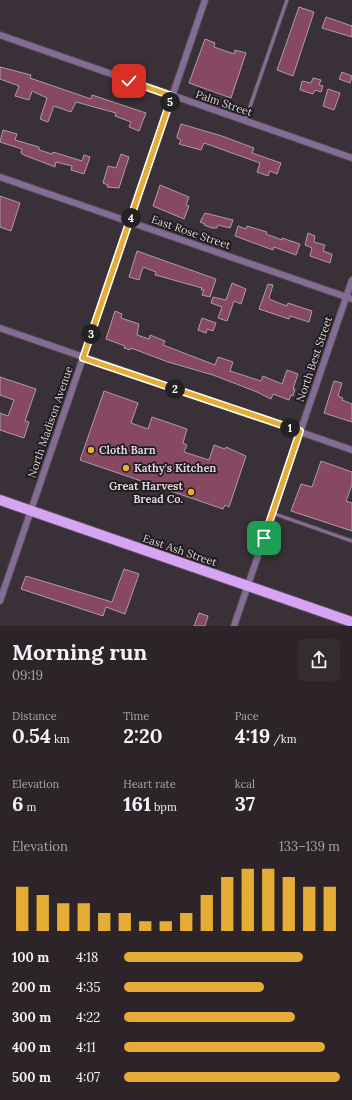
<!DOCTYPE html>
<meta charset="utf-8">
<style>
body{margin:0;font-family:Lora,serif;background:#342c31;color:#f1f3f6;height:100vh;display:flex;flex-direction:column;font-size:15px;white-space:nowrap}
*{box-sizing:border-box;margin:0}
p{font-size:13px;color:#a6a4a8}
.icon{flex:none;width:22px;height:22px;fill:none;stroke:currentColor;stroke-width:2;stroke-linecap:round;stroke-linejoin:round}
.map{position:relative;height:626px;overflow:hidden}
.drawer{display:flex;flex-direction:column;background:#2c2429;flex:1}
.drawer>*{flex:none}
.pin{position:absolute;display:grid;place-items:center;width:34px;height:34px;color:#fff;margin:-17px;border-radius:8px;box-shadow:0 2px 6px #0006}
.km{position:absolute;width:20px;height:20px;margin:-10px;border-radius:50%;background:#222;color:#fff;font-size:11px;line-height:20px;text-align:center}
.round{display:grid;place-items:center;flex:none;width:42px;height:42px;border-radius:6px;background:#342c31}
.headline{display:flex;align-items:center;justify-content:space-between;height:68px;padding:0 12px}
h1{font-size:22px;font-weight:700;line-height:30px}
.stats{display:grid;grid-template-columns:repeat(3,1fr);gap:6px;height:68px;padding:4px 12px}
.stats div{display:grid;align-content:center}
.stats b{font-size:20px;font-weight:700}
.stats small{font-size:11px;font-weight:400}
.stats p{font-size:11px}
.chart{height:112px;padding:8px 12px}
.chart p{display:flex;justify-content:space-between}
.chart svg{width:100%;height:72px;margin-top:4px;stroke:#e5ad36;stroke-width:6}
ul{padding:0 12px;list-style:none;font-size:13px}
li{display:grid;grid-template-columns:64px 48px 1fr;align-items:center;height:30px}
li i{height:10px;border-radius:5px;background:#e5ad36}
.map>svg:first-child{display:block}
</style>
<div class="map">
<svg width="352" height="626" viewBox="0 0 352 626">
<rect width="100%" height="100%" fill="#3a3037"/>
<!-- building -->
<g fill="#864961" stroke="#ac9da2">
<polygon points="299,7 314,12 293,76 277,70"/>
<polygon points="326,17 352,26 352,37 322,28"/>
<polygon points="205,39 215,43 214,47 234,54 235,50 246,53 231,98 189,83"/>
<polygon points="0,67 31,75 30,78 91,99 92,95 146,113 139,131 129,127 131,122 115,116 116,113 76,102 71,112 54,106 48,122 40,119 47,98 32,91 29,100 15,96 19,86 0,79"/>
<polygon points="342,72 352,76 350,83 339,79"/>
<polygon points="313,78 321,80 319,85 323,86 321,92 315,90 313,94 300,90 302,81 311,83"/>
<polygon points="328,89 340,93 334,110 323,106"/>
<polygon points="181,124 222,136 254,148 252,153 281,163 277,174 270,171 268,176 257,172 260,163 204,143 201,150 179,144 181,140 177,138 177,136"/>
<polygon points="3,130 17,134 15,140 39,147 39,150 52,154 53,152 82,161 84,155 90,157 84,174 71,170 72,166 56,162 55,167 24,155 21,153 22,149 0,142"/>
<polygon points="121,154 129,157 119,188 107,187 108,185 103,183 108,166 116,168"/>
<polygon points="160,185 189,197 186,205 189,206 184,219 153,206"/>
<polygon points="0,196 20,203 11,231 0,227"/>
<polygon points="205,213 233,220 230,228 218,225 217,228 212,228 204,225 205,224 200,222"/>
<polygon points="238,226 246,229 247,226 267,232 266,234 282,240 282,238 300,244 296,255 274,247 273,250 235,236"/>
<polygon points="308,233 315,236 314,242 325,245 323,251 332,254 330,263 310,256 312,248 305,245"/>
<polygon points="137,251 216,279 210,297 202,295 204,290 201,290 202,288 159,276 155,275 156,272 143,267 139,280 129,277"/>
<polygon points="232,283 246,289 241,304 234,301 227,321 218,318 222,307 211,303 213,297 226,300"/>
<polygon points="268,284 273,285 269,298 271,300 287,306 288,303 312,311 309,322 290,316 289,319 259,309"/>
<polygon points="115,311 122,314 121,318 139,324 137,335 149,339 150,335 165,341 163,345 215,365 218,357 233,362 230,371 261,381 263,376 282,384 287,370 298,374 293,389 295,389 293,396 291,395 289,400 273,394 271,399 257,392 213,375 168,362 131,348 130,350 124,348 125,346 106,339"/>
<polygon points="202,318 216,323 213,331 207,329 206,333 198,330"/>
<polygon points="0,377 36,389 25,421 29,422 24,438 0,430 0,413 8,416 14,400 0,395"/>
<polygon points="334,381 342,383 338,396 343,398 342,400 352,404 352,422 324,413"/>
<polygon points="104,391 138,403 131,423 148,429 152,417 187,429 183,443 187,445 184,452 209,460 214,445 225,449 226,447 246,456 229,507 225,505 223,509 80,460"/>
<polygon points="321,461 352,472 352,485 346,501 352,503 352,531 291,511 301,484 312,487"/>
<polygon points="124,569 139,574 125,614 106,607 103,616 21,589 26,576 112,602"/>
<polygon points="199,613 208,616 205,626 194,626"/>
</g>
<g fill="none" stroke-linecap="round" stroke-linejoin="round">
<!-- service casing -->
<g stroke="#574e54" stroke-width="4.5">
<g id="service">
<polyline points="245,121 287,0"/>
<polyline points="272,513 352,541"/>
</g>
</g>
<!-- minor casing -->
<g stroke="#574e54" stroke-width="8">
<g id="minor">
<polyline points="0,35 352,158"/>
<polyline points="0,177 352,299"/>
<polyline points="0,328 352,450"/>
<polyline points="0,601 205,0"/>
<polyline points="234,626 352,280"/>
</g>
</g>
<!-- primary casing -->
<g stroke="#574e54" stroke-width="12">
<polyline id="primary" points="0,500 352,622"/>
</g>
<!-- service -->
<use href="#service" stroke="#856c94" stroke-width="3"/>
<!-- minor -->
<use href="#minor" stroke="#856c94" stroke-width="6"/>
<!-- primary -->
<use href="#primary" stroke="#d7a3f4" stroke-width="10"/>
</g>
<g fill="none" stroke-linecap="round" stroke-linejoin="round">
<!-- route casing -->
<g stroke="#fff" stroke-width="8">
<polyline id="route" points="129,81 172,96 83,358 300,431 264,538"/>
</g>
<!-- route -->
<use href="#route" stroke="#e5ad36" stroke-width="5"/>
</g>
<!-- markers -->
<g fill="#e5ad36" stroke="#1e1a1d" stroke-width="1.5">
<circle cx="91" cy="450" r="4"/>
<circle cx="126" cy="468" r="4"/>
<circle cx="191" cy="492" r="4"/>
</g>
<g text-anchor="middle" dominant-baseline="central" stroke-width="3.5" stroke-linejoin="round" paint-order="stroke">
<!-- street labels -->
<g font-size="11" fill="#dbd4d9" stroke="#1e1a1d">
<text transform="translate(224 103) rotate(19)">Palm Street</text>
<text transform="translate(191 232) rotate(19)">East Rose Street</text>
<text transform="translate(314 359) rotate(-71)">North Best Street</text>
<text transform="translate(50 422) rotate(-71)">North Madison Avenue</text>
<text transform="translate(180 550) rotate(19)">East Ash Street</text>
</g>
<!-- poi labels -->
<g font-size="11" font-weight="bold" fill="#dbd4d9" stroke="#1e1a1d" text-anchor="start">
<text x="99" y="450">Cloth Barn</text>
<text x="134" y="468">Kathy's Kitchen</text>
<text x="183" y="486" text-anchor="end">Great Harvest<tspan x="183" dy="13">Bread Co.</tspan></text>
</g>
</g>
</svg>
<div class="pin" style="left:264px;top:538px;background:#1e9e55"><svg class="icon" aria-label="arrive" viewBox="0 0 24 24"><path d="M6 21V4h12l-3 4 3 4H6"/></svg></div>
<div class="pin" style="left:129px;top:81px;background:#d93025"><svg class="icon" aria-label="check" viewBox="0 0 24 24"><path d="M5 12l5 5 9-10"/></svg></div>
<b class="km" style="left:290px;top:428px">1</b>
<b class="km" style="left:175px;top:389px">2</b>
<b class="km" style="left:91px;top:334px">3</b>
<b class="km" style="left:131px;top:218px">4</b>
<b class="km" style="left:170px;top:102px">5</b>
</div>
<section class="drawer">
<div class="headline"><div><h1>Morning run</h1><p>09:19</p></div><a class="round"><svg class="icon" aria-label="share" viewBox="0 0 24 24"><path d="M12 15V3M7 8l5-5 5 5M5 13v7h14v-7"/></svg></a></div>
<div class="stats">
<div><p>Distance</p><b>0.54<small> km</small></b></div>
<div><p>Time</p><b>2:20</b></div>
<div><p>Pace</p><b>4:19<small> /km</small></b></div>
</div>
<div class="stats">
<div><p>Elevation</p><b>6<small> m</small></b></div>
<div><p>Heart rate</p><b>161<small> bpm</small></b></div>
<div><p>kcal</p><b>37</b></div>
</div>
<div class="chart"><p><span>Elevation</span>133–139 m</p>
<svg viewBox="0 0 160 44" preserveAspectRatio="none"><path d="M5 44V17M15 44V22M25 44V27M35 44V27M45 44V33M55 44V33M65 44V38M75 44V38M85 44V33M95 44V22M105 44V11M115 44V6M125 44V6M135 44V11M145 44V17M155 44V17"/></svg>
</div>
<ul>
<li><b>100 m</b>4:18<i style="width:83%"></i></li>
<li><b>200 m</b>4:35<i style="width:65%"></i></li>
<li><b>300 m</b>4:22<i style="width:79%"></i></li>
<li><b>400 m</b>4:11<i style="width:93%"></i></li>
<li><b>500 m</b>4:07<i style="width:100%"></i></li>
</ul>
</section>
